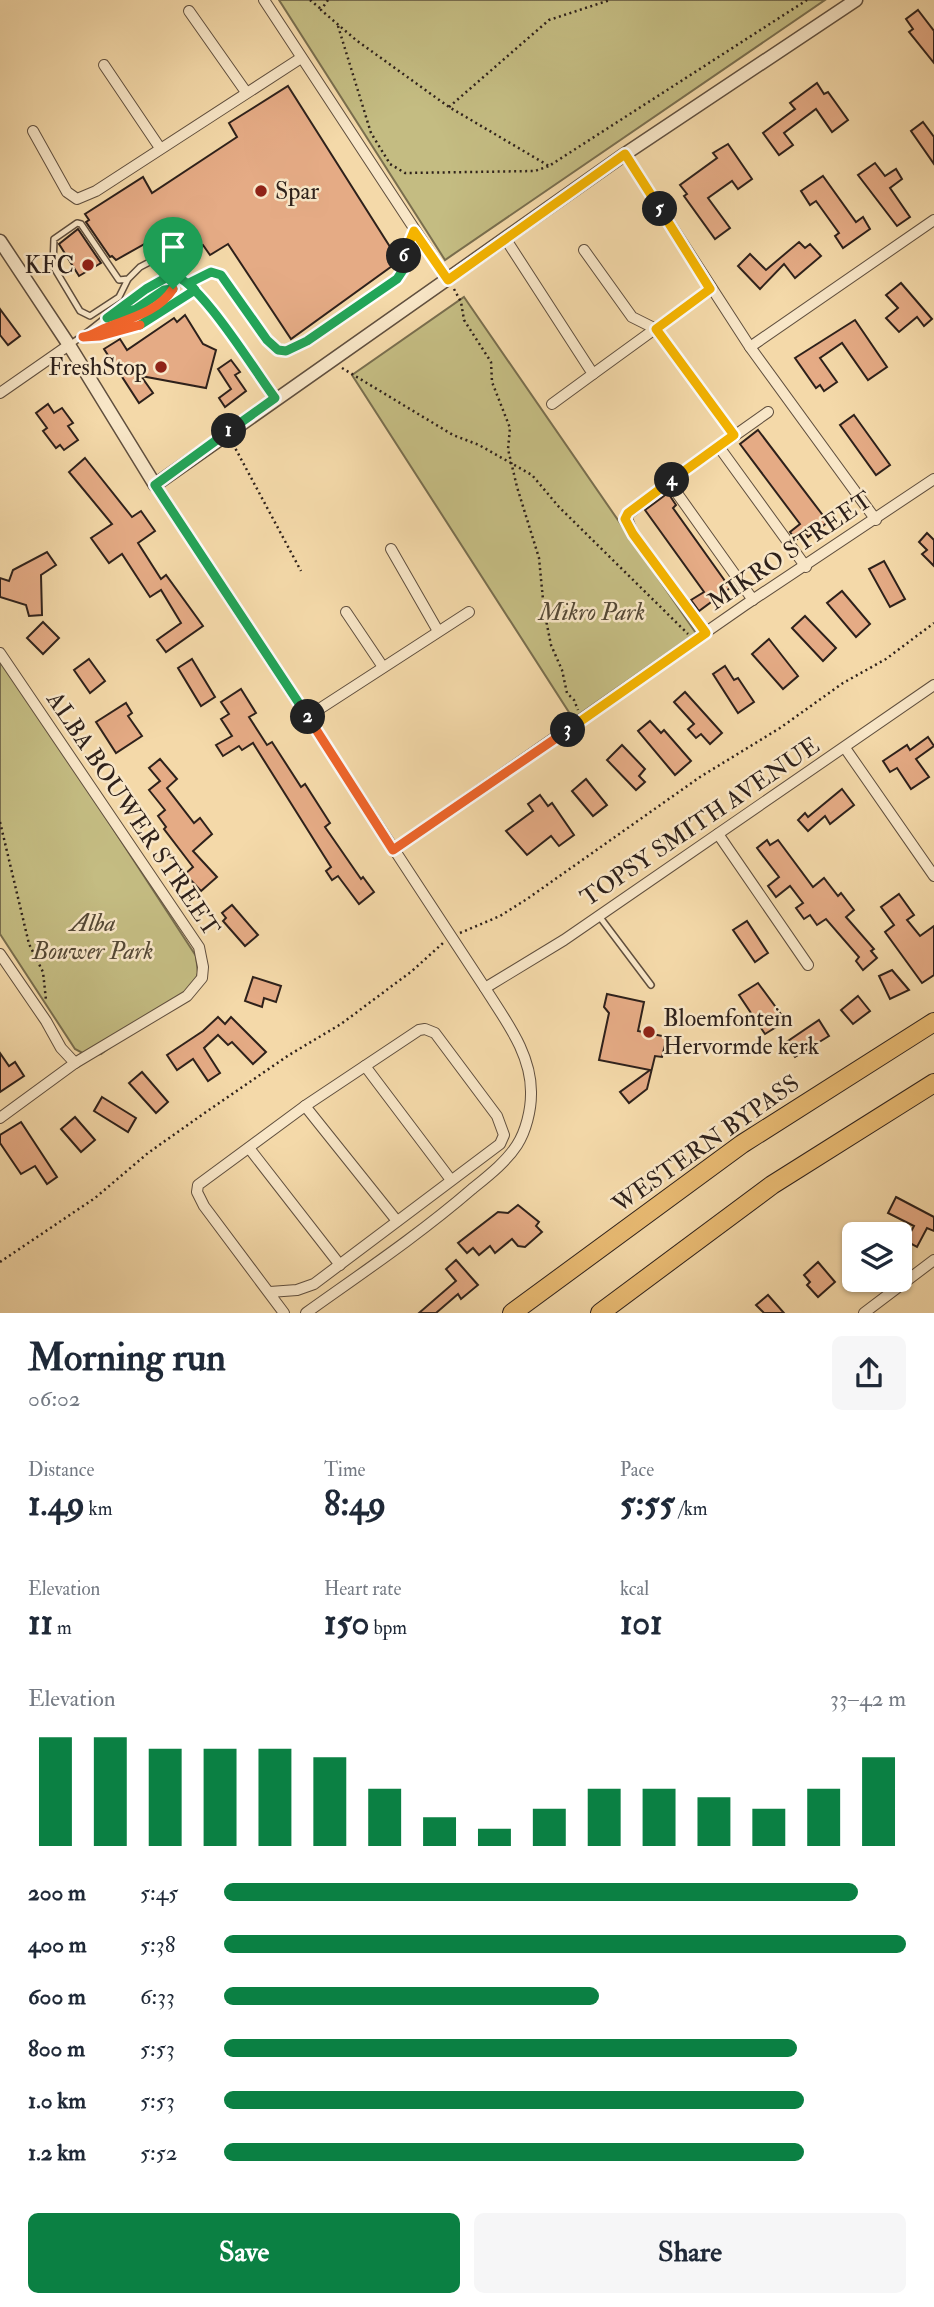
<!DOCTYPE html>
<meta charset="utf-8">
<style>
body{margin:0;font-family:"IM FELL Double Pica",serif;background:#f6f6f7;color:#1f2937;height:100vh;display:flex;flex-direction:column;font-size:26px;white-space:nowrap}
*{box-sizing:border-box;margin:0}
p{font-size:23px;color:#747a83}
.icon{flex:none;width:38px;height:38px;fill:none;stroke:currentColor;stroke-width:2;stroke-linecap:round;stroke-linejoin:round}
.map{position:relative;height:1313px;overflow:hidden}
.side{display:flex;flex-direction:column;background:#fff;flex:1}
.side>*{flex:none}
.controls{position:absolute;left:842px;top:1222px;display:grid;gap:14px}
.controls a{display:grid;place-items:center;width:70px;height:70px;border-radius:10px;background:#fff;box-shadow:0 2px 5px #0004;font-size:35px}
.pin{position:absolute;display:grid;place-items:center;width:60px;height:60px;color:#fff;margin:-72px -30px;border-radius:50% 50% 50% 0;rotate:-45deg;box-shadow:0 0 7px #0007}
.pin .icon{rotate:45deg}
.km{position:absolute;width:35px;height:35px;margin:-18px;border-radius:50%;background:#222;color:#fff;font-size:19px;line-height:35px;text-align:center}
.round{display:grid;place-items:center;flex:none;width:74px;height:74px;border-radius:10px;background:#f6f6f7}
.headline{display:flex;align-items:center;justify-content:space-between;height:119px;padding:0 28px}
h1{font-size:38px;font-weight:700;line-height:52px}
.figures{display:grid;grid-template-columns:repeat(3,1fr);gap:10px;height:119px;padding:7px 28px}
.figures div{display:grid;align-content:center}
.figures b{font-size:35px;font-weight:700}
.figures small{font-size:19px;font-weight:400}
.figures p{font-size:19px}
.chart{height:196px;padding:14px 28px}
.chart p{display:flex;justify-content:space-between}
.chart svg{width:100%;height:126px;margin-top:7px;stroke:#0b8043;stroke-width:6}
.primary-button{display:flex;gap:14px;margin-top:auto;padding:14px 28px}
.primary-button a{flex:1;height:80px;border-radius:10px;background:#0b8043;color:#fff;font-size:28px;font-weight:700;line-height:80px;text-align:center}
.primary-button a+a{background:#f6f6f7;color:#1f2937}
ul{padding:0 28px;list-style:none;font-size:23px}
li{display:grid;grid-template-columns:112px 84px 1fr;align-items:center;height:52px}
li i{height:18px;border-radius:9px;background:#0b8043}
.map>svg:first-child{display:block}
</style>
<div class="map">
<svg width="934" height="1313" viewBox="0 0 934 1313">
<rect width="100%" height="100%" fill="#f4d9a9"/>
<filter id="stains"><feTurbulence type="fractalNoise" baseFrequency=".00286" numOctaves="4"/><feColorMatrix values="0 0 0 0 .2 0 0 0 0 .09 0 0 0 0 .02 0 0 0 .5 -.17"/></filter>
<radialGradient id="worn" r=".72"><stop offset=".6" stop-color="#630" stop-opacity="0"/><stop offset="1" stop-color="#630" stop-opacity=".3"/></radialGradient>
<!-- green -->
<g fill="#c4bc82" stroke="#796e4e" stroke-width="2">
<polygon points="279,0 825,0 445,260"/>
<polygon points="464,297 698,636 574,720 352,375"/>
<polygon points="0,655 196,956 198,973 194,985 101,1054 88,1056 75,1049 0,934"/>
</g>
<!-- building -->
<g fill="#e5ab85" stroke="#2e211b" stroke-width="2">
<polygon points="918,10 934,31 934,63 909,32 913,29 906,19"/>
<polygon points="817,83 824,94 828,92 848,120 832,132 816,109 784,133 793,145 779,155 763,133 795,109 790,103"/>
<polygon points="288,86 399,261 291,339 228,244 210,255 203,245 191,253 173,228 116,260 112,256 110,257 86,222 89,220 85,214 143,177 152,193 237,137 229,123"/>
<polygon points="923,122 934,137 934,164 911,131"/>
<polygon points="728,144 752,179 738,189 732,181 708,198 730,228 715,239 684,196 687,194 680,185 717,158 713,153"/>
<polygon points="875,163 885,176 896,169 902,179 890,188 910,217 897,226 858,175"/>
<polygon points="823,176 856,222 863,217 870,229 843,248 835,236 839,233 816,201 810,205 801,191"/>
<polygon points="78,229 101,263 79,276 59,244"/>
<polygon points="799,242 805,248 810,244 821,256 795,278 784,264 760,289 738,266 750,254 766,270"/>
<polygon points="901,283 932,319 924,326 917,317 899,332 886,318 898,308 886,295"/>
<polygon points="0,309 20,336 8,345 0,335"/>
<polygon points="185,315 203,344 216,350 206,388 141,376 153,393 139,403 104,349 120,339 127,350 174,318 177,322"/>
<polygon points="855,320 887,367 868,380 842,343 820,358 837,382 824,391 820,385 816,388 795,358"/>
<polygon points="231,360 240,372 235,375 246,391 225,407 219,398 231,389 218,369"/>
<polygon points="48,404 54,413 62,408 73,423 68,426 78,440 64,450 60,445 56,448 43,431 47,428 36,413"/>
<polygon points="854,415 890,465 876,475 840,425"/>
<polygon points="758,430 828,522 808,537 805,532 796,540 790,532 800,524 740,444"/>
<polygon points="85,458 132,517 141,511 155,531 138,543 161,579 166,575 203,626 166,652 157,640 181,623 161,590 150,597 122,554 109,563 91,538 112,524 69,472"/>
<polygon points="668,493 676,505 673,508 730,588 699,611 691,600 704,592 645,510"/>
<polygon points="927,533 934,540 934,566 922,554 927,550 919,542"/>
<polygon points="47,552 56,565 41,575 42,615 29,616 26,605 0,597 0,578 9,581 13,570"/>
<polygon points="884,561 905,599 890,607 869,569"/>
<polygon points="842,591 870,624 856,637 827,603"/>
<polygon points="805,616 836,648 823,661 792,628"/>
<polygon points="43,622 59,638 43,654 27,638"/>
<polygon points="769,639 798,676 783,689 752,654"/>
<polygon points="89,659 105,681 90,693 74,670"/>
<polygon points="192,659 215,697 201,706 178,668"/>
<polygon points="725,666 734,680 738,678 754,702 738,713 713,674"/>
<polygon points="241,689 256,713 249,717 267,745 272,742 301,787 305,784 330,823 325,827 361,879 363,877 374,892 359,904 338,876 332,880 326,871 331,867 253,743 242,750 239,746 223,756 216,745 232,736 221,719 229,714 221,702"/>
<polygon points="685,692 722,733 710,744 701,734 696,738 688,729 694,724 674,702"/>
<polygon points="126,703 132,713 128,716 142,736 116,753 96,722"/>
<polygon points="650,721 661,733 664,730 691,761 675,775 638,731"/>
<polygon points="928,737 934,746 916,759 929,777 911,789 897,768 890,772 883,761 907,745 910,750"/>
<polygon points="622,745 645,769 639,776 645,782 636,790 607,760"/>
<polygon points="160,759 177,779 167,788 194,823 200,818 212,834 193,851 217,877 201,891 185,874 193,867 164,829 166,827 158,816 165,810 149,790 160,781 149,768"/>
<polygon points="586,779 607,805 593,816 572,791"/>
<polygon points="842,789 854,805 830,824 825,816 808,831 798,820 805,813 808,817"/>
<polygon points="540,795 548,806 552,803 574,835 559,846 551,836 527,855 506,831 533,811 528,804"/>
<polygon points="767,840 770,845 778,840 813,887 824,878 838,896 841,893 854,910 846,917 874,949 871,951 877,958 863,970 856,961 859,957 826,919 817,925 810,915 804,919 796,908 803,903 790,886 776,897 768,886 779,877 757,848"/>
<polygon points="899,894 914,915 907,920 920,936 934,926 934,975 922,983 885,932 894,925 881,907"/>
<polygon points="232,905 258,935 245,946 223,921 226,918 222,913"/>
<polygon points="747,921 768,953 755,962 733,930"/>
<polygon points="892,970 909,990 890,999 879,976"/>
<polygon points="253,977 281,986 276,1002 264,998 262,1007 245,1001"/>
<polygon points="758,983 786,1021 765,1034 739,995"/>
<polygon points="607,994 644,1002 638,1031 667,1037 662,1057 655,1056 647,1089 629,1103 620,1092 650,1070 599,1060 609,1013 604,1007"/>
<polygon points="858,996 870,1011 853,1024 841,1010"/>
<polygon points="218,1017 225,1024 231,1017 266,1052 253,1064 232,1042 228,1045 218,1035 204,1048 220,1073 208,1081 193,1059 177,1070 167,1055 203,1031"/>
<polygon points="819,1020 829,1036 795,1057 785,1043"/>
<polygon points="0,1053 9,1066 15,1062 24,1076 0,1092"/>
<polygon points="142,1072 168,1102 156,1113 129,1083"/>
<polygon points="102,1097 136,1118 128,1132 94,1111"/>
<polygon points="75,1117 95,1140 81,1152 61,1129"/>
<polygon points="21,1122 57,1177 47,1184 35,1166 21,1174 0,1143 0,1135"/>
<polygon points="896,1197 934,1217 934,1231 927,1228 917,1247 906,1241 914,1226 888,1213"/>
<polygon points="518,1205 539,1222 536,1226 542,1232 525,1247 518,1246 512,1239 495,1253 490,1246 479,1255 473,1248 467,1253 458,1243 498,1212 508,1213"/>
<polygon points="456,1260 478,1285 461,1299 458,1294 436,1313 419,1313 456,1281 446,1269"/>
<polygon points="818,1262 835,1282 818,1297 807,1285 810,1282 804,1275"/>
<polygon points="768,1295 784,1313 764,1313 756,1305"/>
</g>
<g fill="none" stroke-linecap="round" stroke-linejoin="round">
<!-- service casing -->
<g stroke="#604f3e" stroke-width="8">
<g id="service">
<polyline points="128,279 119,280 81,224 77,223 54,239 53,266 80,311 90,316 119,297 128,279 140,267 163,255 176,261 178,275"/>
<path d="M189 283 211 272 221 275 267 340 278 350 286 351 307 341 397 279C405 267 408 246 413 231"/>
<polyline points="110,317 136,309 164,290 173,289"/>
<path d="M93 336C118 318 155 317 173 289"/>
<path d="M85 337C127 335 161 313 195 290"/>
<path d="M69 345C95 330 147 278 172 275 192 272 260 378 275 398"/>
<polyline points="599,916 651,985"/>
</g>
</g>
<!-- minor casing -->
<g stroke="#604f3e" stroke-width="12">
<g id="minor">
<polyline points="264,0 448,280"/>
<polyline points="189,11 246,92"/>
<polyline points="104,65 160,148"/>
<polyline points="33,131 67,192 77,199 96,191 301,58"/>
<polyline points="625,154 750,347 876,520"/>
<polyline points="505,238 593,374 552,404"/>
<polyline points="584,250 632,317 656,329 734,435"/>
<polyline points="750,347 934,220"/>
<polyline points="593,374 710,289"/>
<polyline points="0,393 69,345"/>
<polyline points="719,447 806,567"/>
<polyline points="669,482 753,600"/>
<path d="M155 485 485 988C505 1020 532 1054 531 1094 531 1110 526 1131 517 1145 506 1162 488 1176 472 1189 420 1234 362 1273 306 1313"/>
<polyline points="391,549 438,631"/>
<polyline points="346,612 383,667"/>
<polyline points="706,633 633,534 626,516 662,487 768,412"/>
<polyline points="0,653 199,947 203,967 202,978 187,996 75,1063 0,1118"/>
<polyline points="307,717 469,612"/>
<polyline points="845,748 934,876"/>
<polyline points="718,834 808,965"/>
<polyline points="393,850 745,605 934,479"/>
<polyline points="0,954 46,1021 61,1048 75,1063"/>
<polyline points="485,988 564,940 934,685"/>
<polyline points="365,1066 451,1180"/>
<polyline points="305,1106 397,1221"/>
<polyline points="249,1148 340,1265"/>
<polyline points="270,1292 297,1290 314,1284 500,1144 504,1135 497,1116 435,1033 425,1029 419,1030 305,1106 198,1185 197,1192 204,1206 284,1313"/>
<polyline points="864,1313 934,1260"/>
</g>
</g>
<!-- tertiary casing -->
<g stroke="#604f3e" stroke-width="15">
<polyline id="tertiary" points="0,241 69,345 155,485 625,154 856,0"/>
</g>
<!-- motorway casing -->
<g stroke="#2e211b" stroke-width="20">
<g id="motorway">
<polyline points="512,1313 742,1144 934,1022"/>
<polyline points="600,1313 772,1185 934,1083"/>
</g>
</g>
<!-- path -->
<g stroke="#2e211b" stroke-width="2.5" stroke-dasharray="2 3.5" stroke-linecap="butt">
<polyline points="310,0 321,9"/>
<polyline points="328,0 321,10 356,40 449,107 549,166 807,0"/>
<polyline points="338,26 371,133 390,164 405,173 535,171 549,166"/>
<polyline points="449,107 549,20 610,0"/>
<polyline points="454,289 461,302 464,320 491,362 492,382 510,428 508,449 517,487 539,558 544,610 551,645 562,670 567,693 574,700 578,710"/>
<polyline points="342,368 453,435 479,445 532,475 559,507 688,634"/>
<polyline points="233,444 301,571"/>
<polyline points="0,822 29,944 43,972 46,1000"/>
<polyline points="460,933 500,916 527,899 700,777 780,728 843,683 886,659 934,623"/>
<polyline points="0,1262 95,1198 148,1153 206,1112 289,1055 341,1024 412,971 443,943"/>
</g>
<!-- service -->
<use href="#service" stroke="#f8e6c7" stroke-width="5"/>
<!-- minor -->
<use href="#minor" stroke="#f8e6c7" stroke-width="10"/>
<!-- tertiary -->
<use href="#tertiary" stroke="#f8e6c7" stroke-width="12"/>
<!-- motorway -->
<use href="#motorway" stroke="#eabc74" stroke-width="18"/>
</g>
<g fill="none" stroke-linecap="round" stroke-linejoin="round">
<!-- split-1 casing -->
<g stroke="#fff" stroke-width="14">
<path id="split-1" d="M173 289 164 290 136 309 107 318 146 289 171 275C198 277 256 373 275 398L229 431"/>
</g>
<!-- split-2 casing -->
<g stroke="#fff" stroke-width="14">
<polyline id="split-2" points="229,431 155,485 308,717"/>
</g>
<!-- split-3 casing -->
<g stroke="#fff" stroke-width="14">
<polyline id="split-3" points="308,717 393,850 568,730"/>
</g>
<!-- split-4 casing -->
<g stroke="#fff" stroke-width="14">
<polyline id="split-4" points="568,730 706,633 633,534 625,519 628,513 672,480"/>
</g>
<!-- split-5 casing -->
<g stroke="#fff" stroke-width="14">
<polyline id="split-5" points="660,209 710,289 656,329 734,435 672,480"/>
</g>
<!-- split-6 casing -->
<g stroke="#fff" stroke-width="14">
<polyline id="split-6" points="404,256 414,231 448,280 625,154 660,209"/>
</g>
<!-- split-7 casing -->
<g stroke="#fff" stroke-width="14">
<polyline id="split-7" points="140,325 195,290 189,283 211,272 221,275 267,340 278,350 286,351 307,341 397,279 403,270 404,256"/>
</g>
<!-- split-8 casing -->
<g stroke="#fff" stroke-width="14">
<path id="split-8" d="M140 325 100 336 83 337C94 336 98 330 108 327 131 318 159 311 173 289"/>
</g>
<!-- split-1 -->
<use href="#split-1" stroke="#22a559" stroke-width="9"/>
<!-- split-2 -->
<use href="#split-2" stroke="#22a559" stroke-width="9"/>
<!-- split-3 -->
<use href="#split-3" stroke="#f0652b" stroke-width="9"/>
<!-- split-4 -->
<use href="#split-4" stroke="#f5b400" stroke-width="9"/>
<!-- split-5 -->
<use href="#split-5" stroke="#f5b400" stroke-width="9"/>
<!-- split-6 -->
<use href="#split-6" stroke="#f5b400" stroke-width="9"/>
<!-- split-7 -->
<use href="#split-7" stroke="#22a559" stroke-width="9"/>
<!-- split-8 -->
<use href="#split-8" stroke="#f0652b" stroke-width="9"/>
</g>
<!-- markers -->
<g fill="#8f2418" stroke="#f8e6c7" stroke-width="2.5">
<circle cx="261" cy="191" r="7"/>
<circle cx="88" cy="265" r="7"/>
<circle cx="161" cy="367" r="7"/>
<circle cx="649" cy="1032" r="7"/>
</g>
<g text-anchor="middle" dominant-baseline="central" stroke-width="5" stroke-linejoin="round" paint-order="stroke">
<!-- poi labels -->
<g font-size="24" fill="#2e211b" stroke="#f8e6c7" text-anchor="start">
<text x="275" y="191">Spar</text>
<text x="74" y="265" text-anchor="end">KFC</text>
<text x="147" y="367" text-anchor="end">FreshStop</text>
<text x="663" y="1018">Bloemfontein<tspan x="663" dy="28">Hervormde kerk</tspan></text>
</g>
<!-- street labels -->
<g font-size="24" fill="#2e211b" stroke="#f8e6c7">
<text transform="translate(790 551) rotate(-34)">MIKRO STREET</text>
<text transform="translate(133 814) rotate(56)">ALBA BOUWER STREET</text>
<text transform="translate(700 822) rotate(-34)">TOPSY SMITH AVENUE</text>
<text transform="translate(706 1144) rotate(-35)">WESTERN BYPASS</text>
</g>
<!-- park labels -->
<g font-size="24" font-style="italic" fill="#544835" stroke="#f8e6c7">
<text x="592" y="612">Mikro Park</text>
<text x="93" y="923">Alba<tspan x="93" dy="28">Bouwer Park</tspan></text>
</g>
</g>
<rect width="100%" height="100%" filter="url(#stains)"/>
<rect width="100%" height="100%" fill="url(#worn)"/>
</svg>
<div class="controls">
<a><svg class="icon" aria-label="layers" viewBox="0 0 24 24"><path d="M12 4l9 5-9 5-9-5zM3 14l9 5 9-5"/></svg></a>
</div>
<div class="pin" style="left:173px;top:289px;background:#1e9e55"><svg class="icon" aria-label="arrive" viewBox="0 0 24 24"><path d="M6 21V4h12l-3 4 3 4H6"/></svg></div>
<b class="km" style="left:229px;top:431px">1</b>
<b class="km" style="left:308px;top:717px">2</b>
<b class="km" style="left:568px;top:730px">3</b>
<b class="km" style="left:672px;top:480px">4</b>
<b class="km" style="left:660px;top:209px">5</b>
<b class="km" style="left:404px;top:256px">6</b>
</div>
<section class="side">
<div class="headline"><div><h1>Morning run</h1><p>06:02</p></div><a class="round"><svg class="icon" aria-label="share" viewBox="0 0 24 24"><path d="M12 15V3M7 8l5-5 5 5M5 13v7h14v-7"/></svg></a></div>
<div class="figures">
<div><p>Distance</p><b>1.49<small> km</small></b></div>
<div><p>Time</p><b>8:49</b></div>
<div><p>Pace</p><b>5:55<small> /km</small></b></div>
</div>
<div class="figures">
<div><p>Elevation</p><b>11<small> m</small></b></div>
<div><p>Heart rate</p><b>150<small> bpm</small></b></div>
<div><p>kcal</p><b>101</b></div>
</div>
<div class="chart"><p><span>Elevation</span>33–42 m</p>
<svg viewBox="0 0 160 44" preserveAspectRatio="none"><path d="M5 44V6M15 44V6M25 44V10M35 44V10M45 44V10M55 44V13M65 44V24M75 44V34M85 44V38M95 44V31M105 44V24M115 44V24M125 44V27M135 44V31M145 44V24M155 44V13"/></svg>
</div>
<ul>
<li><b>200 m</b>5:45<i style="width:93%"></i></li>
<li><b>400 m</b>5:38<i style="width:100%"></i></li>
<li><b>600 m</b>6:33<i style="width:55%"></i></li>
<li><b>800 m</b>5:53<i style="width:84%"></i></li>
<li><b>1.0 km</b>5:53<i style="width:85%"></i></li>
<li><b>1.2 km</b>5:52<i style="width:85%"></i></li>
</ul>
<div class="primary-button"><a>Save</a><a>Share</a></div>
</section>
